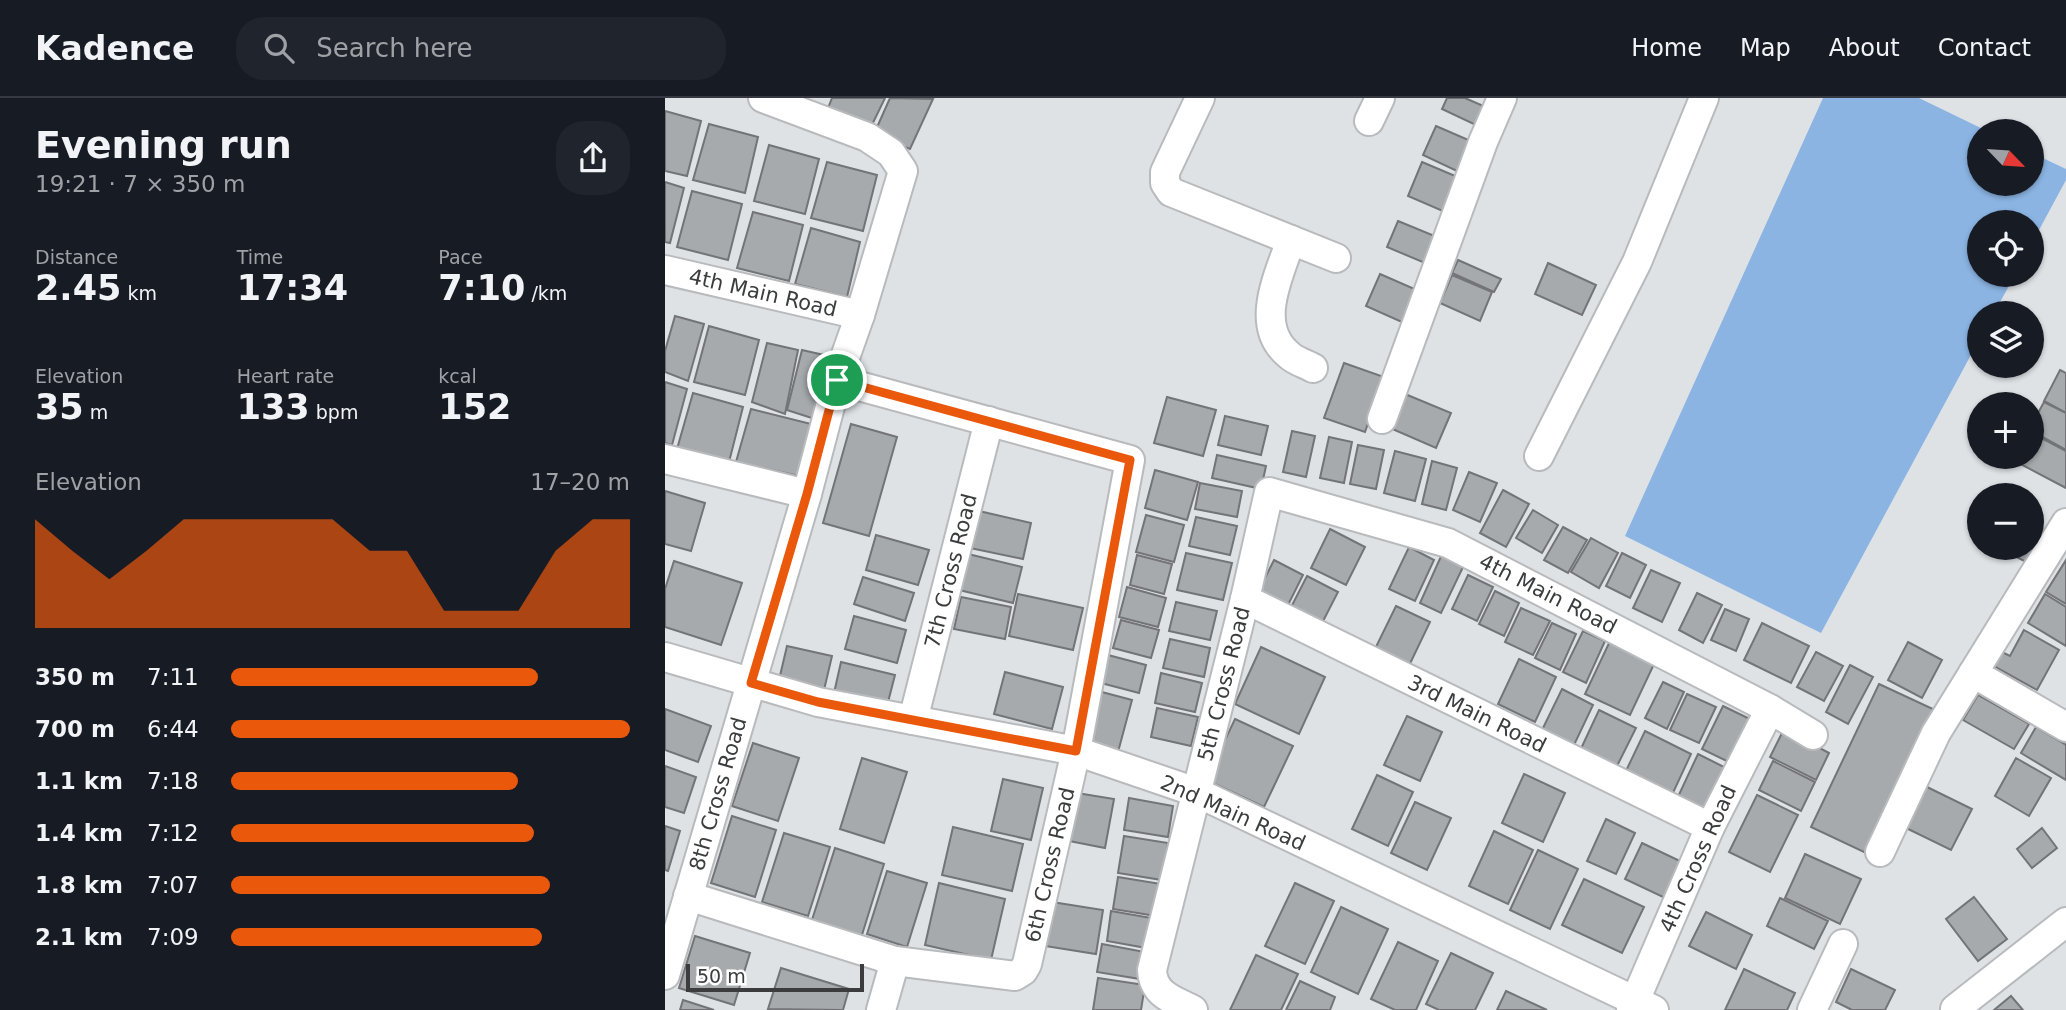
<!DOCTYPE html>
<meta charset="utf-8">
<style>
body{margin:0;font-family:"DejaVu Sans",sans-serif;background:#20242c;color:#f1f3f6;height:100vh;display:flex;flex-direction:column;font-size:26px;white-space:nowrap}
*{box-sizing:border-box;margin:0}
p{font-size:23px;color:#9ea1a6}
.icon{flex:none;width:38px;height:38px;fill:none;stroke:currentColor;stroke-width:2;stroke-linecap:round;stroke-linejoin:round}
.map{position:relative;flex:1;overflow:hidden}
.panel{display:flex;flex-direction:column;background:#171b24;width:665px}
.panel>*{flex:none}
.needle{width:46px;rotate:115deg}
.buttons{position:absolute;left:1302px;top:21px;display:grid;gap:14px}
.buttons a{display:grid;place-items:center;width:77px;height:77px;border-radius:50%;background:#171b24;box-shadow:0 2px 5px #0004;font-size:35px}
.scale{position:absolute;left:21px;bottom:18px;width:178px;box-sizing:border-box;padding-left:7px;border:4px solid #3b3c3d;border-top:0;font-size:19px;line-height:24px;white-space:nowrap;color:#3b3c3d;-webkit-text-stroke:5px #fff;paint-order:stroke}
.pin{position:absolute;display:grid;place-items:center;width:60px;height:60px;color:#fff;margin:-30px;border:4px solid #fff;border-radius:50%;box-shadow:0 2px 7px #0007}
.round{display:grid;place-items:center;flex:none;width:74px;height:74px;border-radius:28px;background:#20242c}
.overview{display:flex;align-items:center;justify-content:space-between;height:119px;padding:0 35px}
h1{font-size:38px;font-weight:600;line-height:52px}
.stats{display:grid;grid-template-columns:repeat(3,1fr);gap:10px;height:119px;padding:7px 35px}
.stats div{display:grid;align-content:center}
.stats b{font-size:35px;font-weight:600}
.stats small{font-size:19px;font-weight:400}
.stats p{font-size:19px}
.chart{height:196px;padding:14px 35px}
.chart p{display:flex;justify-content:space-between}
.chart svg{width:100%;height:126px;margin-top:7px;fill:#ea580c;opacity:.7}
ul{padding:0 35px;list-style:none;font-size:23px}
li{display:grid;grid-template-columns:112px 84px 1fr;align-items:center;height:52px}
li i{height:18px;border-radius:9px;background:#ea580c}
header{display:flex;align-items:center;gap:42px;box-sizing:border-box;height:98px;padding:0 35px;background:#171b24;border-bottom:2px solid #363941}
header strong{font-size:33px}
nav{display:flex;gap:38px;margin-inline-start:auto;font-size:24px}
.search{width:490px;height:63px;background:#20242c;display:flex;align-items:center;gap:18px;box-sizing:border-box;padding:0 24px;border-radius:28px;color:#9ea1a6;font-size:26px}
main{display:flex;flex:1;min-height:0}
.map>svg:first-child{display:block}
</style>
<header>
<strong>Kadence</strong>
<div class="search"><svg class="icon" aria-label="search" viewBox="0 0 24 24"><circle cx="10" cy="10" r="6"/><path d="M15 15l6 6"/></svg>Search here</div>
<nav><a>Home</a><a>Map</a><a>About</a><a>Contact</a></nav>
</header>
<main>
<section class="panel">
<div class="overview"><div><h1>Evening run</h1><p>19:21 · 7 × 350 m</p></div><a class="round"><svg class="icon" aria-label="share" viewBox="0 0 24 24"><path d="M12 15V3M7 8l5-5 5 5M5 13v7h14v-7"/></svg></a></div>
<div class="stats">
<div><p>Distance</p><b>2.45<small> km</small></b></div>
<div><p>Time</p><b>17:34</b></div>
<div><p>Pace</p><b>7:10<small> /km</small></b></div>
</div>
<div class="stats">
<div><p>Elevation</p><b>35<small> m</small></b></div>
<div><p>Heart rate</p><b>133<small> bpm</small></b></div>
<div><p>kcal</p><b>152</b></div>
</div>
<div class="chart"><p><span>Elevation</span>17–20 m</p>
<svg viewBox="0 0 160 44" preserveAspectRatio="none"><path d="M0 44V6L10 17L20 27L30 17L40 6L50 6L60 6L70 6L80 6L90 17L100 17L110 38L120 38L130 38L140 17L150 6L160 6V44z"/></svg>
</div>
<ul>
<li><b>350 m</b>7:11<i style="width:77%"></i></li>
<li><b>700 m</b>6:44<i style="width:100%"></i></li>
<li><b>1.1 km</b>7:18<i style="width:72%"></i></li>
<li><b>1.4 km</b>7:12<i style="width:76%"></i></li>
<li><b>1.8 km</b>7:07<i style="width:80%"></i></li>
<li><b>2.1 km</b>7:09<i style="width:78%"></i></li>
</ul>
</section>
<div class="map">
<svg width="1401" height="912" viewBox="0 0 1401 912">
<rect width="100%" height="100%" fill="#dfe2e5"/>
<!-- green -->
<polygon fill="#8bb4e3" points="1158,0 1254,0 1322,33 1314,33 1314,86 1367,86 1367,55 1401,71 1401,82 1367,145 1367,124 1314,124 1314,177 1350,177 1329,215 1314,215 1314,242 1156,535 960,438"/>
<!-- building -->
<g fill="#a7aaad" stroke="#727477" stroke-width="2">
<polygon points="167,0 220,0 204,33 160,18"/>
<polygon points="225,0 268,1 245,51 209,36"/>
<polygon points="782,0 800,0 823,10 815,29 777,11"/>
<polygon points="0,13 36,23 22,78 0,73"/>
<polygon points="44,26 93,39 80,95 28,82"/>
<polygon points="771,28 808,44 794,74 758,57"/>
<polygon points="104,47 154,61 140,116 89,103"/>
<polygon points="162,64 212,77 198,133 146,120"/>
<polygon points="757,64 795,80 780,114 743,98"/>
<polygon points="0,84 19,90 5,145 0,144"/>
<polygon points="27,93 77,106 63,162 12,149"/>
<polygon points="88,114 138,127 124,183 72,170"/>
<polygon points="733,123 772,139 760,165 722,149"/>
<polygon points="146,130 195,144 182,199 130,186"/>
<polygon points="793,162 836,181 829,194 787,175"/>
<polygon points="883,165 931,187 917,217 870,196"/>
<polygon points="715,176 754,193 739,225 701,208"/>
<polygon points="787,177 827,194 815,223 775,205"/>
<polygon points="10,218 39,226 23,283 0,274 0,253"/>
<polygon points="44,228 94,242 80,297 29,284"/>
<polygon points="102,245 133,252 120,316 87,304"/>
<polygon points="137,252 168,259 156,323 122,312"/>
<polygon points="679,265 719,279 700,334 659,320"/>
<polygon points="1395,272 1401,275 1401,315 1379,303"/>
<polygon points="0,284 22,291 7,347 0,345"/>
<polygon points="28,295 78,309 64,364 12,351"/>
<polygon points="740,296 786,315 771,350 725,330"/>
<polygon points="502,299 551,312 538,358 489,345"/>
<polygon points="1379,304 1401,315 1401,352 1367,333 1367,326"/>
<polygon points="86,311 154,328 143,380 71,364"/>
<polygon points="560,318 603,328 596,357 553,347"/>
<polygon points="186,326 232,339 204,438 158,425"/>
<polygon points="627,333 650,338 641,379 618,374"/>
<polygon points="1367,335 1401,353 1401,390 1346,361 1348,359 1367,359"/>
<polygon points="664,339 687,344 679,385 655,380"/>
<polygon points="693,347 719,352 711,391 685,386"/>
<polygon points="730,353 761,361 750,403 719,395"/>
<polygon points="552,357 601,368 596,391 547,380"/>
<polygon points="767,363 792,370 781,412 757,406"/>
<polygon points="490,372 533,384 522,422 480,410"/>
<polygon points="804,374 832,385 815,424 788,412"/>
<polygon points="535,385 577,393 572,419 530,411"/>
<polygon points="838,392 864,406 841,449 815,435"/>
<polygon points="0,393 40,405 26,453 0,446"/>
<polygon points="868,412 893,427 877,455 851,440"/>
<polygon points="314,413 366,425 358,461 305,450"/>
<polygon points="481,417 519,427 509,464 471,454"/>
<polygon points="531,419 572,428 565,457 524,448"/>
<polygon points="898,429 922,442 903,475 879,462"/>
<polygon points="665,431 700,449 681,487 646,470"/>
<polygon points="1367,435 1380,442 1367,467 1334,450 1367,450"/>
<polygon points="211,437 264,452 253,487 201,472"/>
<polygon points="926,440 953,455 934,490 906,474"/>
<polygon points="744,449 769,462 750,503 724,491"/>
<polygon points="521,455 567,465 558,502 512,492"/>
<polygon points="957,455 981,467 965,500 941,488"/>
<polygon points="303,456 357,469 348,505 294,492"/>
<polygon points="777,456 799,467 776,515 755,505"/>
<polygon points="472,457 507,466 499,496 465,487"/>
<polygon points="609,462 638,477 621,511 592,496"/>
<polygon points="1401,462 1401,506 1381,494"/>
<polygon points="9,463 77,485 56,547 0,529 0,491"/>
<polygon points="986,472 1015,485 997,524 968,510"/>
<polygon points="803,477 828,489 812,523 787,511"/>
<polygon points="642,478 673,494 653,533 622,517"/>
<polygon points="198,479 249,495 240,523 189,506"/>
<polygon points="462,489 501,500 493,529 454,519"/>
<polygon points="830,493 854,505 839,538 814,526"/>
<polygon points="1032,495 1057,507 1038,545 1014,532"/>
<polygon points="353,496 418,510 408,552 344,538"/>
<polygon points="1380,496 1401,509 1401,548 1363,525"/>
<polygon points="296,499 346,509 340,541 289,531"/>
<polygon points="511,504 552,513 545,542 504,533"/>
<polygon points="731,508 765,524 741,574 707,557"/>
<polygon points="856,510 885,523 868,557 840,544"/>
<polygon points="1060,511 1084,521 1071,553 1046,542"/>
<polygon points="189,518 241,532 232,565 180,551"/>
<polygon points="456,522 494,532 486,560 448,550"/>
<polygon points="887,525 911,536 895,572 870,560"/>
<polygon points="1097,525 1144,548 1126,585 1079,562"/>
<polygon points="1359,532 1394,552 1372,592 1329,568 1337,554 1345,558"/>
<polygon points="918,533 940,543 921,585 898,574"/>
<polygon points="505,541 545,550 539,579 498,570"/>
<polygon points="945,543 990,564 965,617 920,596"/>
<polygon points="1243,544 1277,562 1257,600 1223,582"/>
<polygon points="122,548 167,558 159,592 114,582"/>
<polygon points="596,549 660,579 634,636 570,606"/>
<polygon points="1151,554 1178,568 1159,603 1132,589"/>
<polygon points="443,557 481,567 474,595 436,585"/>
<polygon points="854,561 891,579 870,624 833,606"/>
<polygon points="176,564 230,577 222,608 169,595"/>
<polygon points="1185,567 1208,579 1183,626 1161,614"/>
<polygon points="340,574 398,589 387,631 329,616"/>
<polygon points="496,575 537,585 530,614 490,605"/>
<polygon points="998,584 1019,594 1002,631 980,620"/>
<polygon points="1214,586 1270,612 1201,755 1146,729"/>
<polygon points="897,591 928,607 909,647 877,632"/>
<polygon points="433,593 467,602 453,654 420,645"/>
<polygon points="1022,596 1051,609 1034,645 1005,632"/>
<polygon points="1313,597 1364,626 1349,651 1298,622"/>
<polygon points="1058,608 1091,624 1070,667 1037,651"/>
<polygon points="492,610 533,619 526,648 486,639"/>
<polygon points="0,611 46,628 33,664 0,652"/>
<polygon points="934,612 971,630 949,674 913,657"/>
<polygon points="742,618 777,634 755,683 719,667"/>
<polygon points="570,621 628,648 599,709 541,682"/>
<polygon points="1371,629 1401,647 1401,682 1356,655"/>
<polygon points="1119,631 1164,655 1151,682 1105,659"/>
<polygon points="980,633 1026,656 1007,697 960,675"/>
<polygon points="88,645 134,660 113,723 67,708"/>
<polygon points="1033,656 1067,673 1045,720 1011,703"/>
<polygon points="197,660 242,674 219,745 175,731"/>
<polygon points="1351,660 1386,680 1364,718 1330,698"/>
<polygon points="1108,663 1150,684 1136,713 1094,692"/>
<polygon points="0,668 31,679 19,715 0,709"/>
<polygon points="859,676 900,695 878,744 837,725"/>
<polygon points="712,677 748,694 723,748 687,731"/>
<polygon points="338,681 378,690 366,742 326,733"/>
<polygon points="1260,688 1307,711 1286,752 1239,729"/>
<polygon points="412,695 449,701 440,750 404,743"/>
<polygon points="1092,697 1133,717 1105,774 1064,754"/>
<polygon points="464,700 508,708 503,739 459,732"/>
<polygon points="750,704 786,720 762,772 726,755"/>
<polygon points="67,718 111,732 90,799 46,785"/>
<polygon points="941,721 970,735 951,776 922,763"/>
<polygon points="0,728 15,733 3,773 0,772"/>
<polygon points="288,729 358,746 347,793 277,777"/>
<polygon points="1377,730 1392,750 1367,770 1352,751"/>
<polygon points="829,733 868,752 843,806 804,788"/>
<polygon points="119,735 165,749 143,818 97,804"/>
<polygon points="459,738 503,745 497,782 453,775"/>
<polygon points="977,745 1017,764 1000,800 960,781"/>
<polygon points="170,750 219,766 196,840 146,825"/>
<polygon points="873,752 913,771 885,831 845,812"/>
<polygon points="1140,756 1196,781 1175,826 1120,800"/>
<polygon points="222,773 262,785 242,849 202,836"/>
<polygon points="453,779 496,786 491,818 448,811"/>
<polygon points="919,781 979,809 957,855 897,827"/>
<polygon points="274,785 340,801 326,862 260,847"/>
<polygon points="630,785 669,803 640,866 600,848"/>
<polygon points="1309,799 1342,841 1313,863 1281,821"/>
<polygon points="1115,800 1163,823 1149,851 1102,828"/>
<polygon points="387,804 438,812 431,856 380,848"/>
<polygon points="676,809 723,831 693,896 646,874"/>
<polygon points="446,813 492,821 487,851 442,843"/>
<polygon points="1041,814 1087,837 1071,871 1024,848"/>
<polygon points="30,838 85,855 69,907 14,890"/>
<polygon points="733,844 773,863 751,912 730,912 706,901"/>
<polygon points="437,846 485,855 481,882 432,874"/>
<polygon points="786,855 828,875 810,912 774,912 761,906"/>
<polygon points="591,857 633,876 616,912 565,912"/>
<polygon points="116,870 184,891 178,912 103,911"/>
<polygon points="1079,871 1130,895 1122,912 1060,912"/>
<polygon points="1186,871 1230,892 1220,912 1187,912 1171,904"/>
<polygon points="433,880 480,887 476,912 428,912"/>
<polygon points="635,883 670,899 665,912 621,912"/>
<polygon points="841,893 882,912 832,912"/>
<polygon points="1346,898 1358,912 1329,912"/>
<polygon points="18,902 49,912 15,912"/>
</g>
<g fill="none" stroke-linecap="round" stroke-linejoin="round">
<!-- minor casing -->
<g stroke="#b8bbbe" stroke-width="32">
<g id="minor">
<polyline points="535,0 500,74 500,85 506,94 671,160"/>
<polyline points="704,23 715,0"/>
<path d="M626 142C614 177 588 228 624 257 630 263 641 266 648 270"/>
<polyline points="0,172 195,217"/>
<polyline points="717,321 818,44 837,0"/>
<polyline points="874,358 972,164 1039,0"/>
<polyline points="0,361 142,396"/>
<polyline points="580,501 1045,729"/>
<polyline points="0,559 153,604 411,653 531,694 989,912"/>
<polyline points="1308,575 1401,629"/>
<polyline points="248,622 324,323"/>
<polyline points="1215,754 1271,635 1401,425"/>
<polyline points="23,798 230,863 350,878 358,873 362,866 411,653 465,362 172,282"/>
<polyline points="0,877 142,396 172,282 195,217 238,73 226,55 202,39 98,0"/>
<polyline points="1290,911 1401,824"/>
<polyline points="216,912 230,863"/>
<path d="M528 912C509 902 488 897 487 872L580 501 604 394 783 445 1105 611 1148 637"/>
<polyline points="966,912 1045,729 1105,611"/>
<polyline points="1147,912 1178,846"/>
</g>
</g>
<!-- minor -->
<use href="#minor" stroke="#fff" stroke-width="28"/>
</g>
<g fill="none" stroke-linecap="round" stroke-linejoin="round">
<!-- route casing -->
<g stroke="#fff" stroke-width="14">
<polygon id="route" points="172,282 465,362 411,653 153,604 86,585 142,396"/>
</g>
<!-- route -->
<use href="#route" stroke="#ea580c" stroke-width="9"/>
</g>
<g text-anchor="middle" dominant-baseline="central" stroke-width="5" stroke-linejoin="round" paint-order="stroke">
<!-- street labels -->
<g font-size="21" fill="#3b3c3d" stroke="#fff">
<text transform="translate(98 195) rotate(13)">4th Main Road</text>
<text transform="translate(286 473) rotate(-76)">7th Cross Road</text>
<text transform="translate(883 496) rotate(27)">4th Main Road</text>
<text transform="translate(559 586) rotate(-76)">5th Cross Road</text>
<text transform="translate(812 616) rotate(26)">3rd Main Road</text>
<text transform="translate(53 696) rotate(-74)">8th Cross Road</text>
<text transform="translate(568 715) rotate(24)">2nd Main Road</text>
<text transform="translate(1033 761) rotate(-66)">4th Cross Road</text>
<text transform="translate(385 767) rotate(-77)">6th Cross Road</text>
</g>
</g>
</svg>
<div class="buttons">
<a><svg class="needle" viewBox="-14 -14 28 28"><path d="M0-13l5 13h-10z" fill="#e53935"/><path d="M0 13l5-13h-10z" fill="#9ea1a6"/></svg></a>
<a><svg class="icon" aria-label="locate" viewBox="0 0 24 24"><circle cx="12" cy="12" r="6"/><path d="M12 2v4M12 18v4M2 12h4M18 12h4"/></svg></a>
<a><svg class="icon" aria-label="layers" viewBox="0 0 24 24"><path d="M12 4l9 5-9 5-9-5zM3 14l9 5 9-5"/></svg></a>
<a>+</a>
<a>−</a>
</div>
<div class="scale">50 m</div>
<div class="pin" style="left:172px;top:282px;background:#1e9e55"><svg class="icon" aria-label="arrive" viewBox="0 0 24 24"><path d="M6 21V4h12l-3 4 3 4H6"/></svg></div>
</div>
</main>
